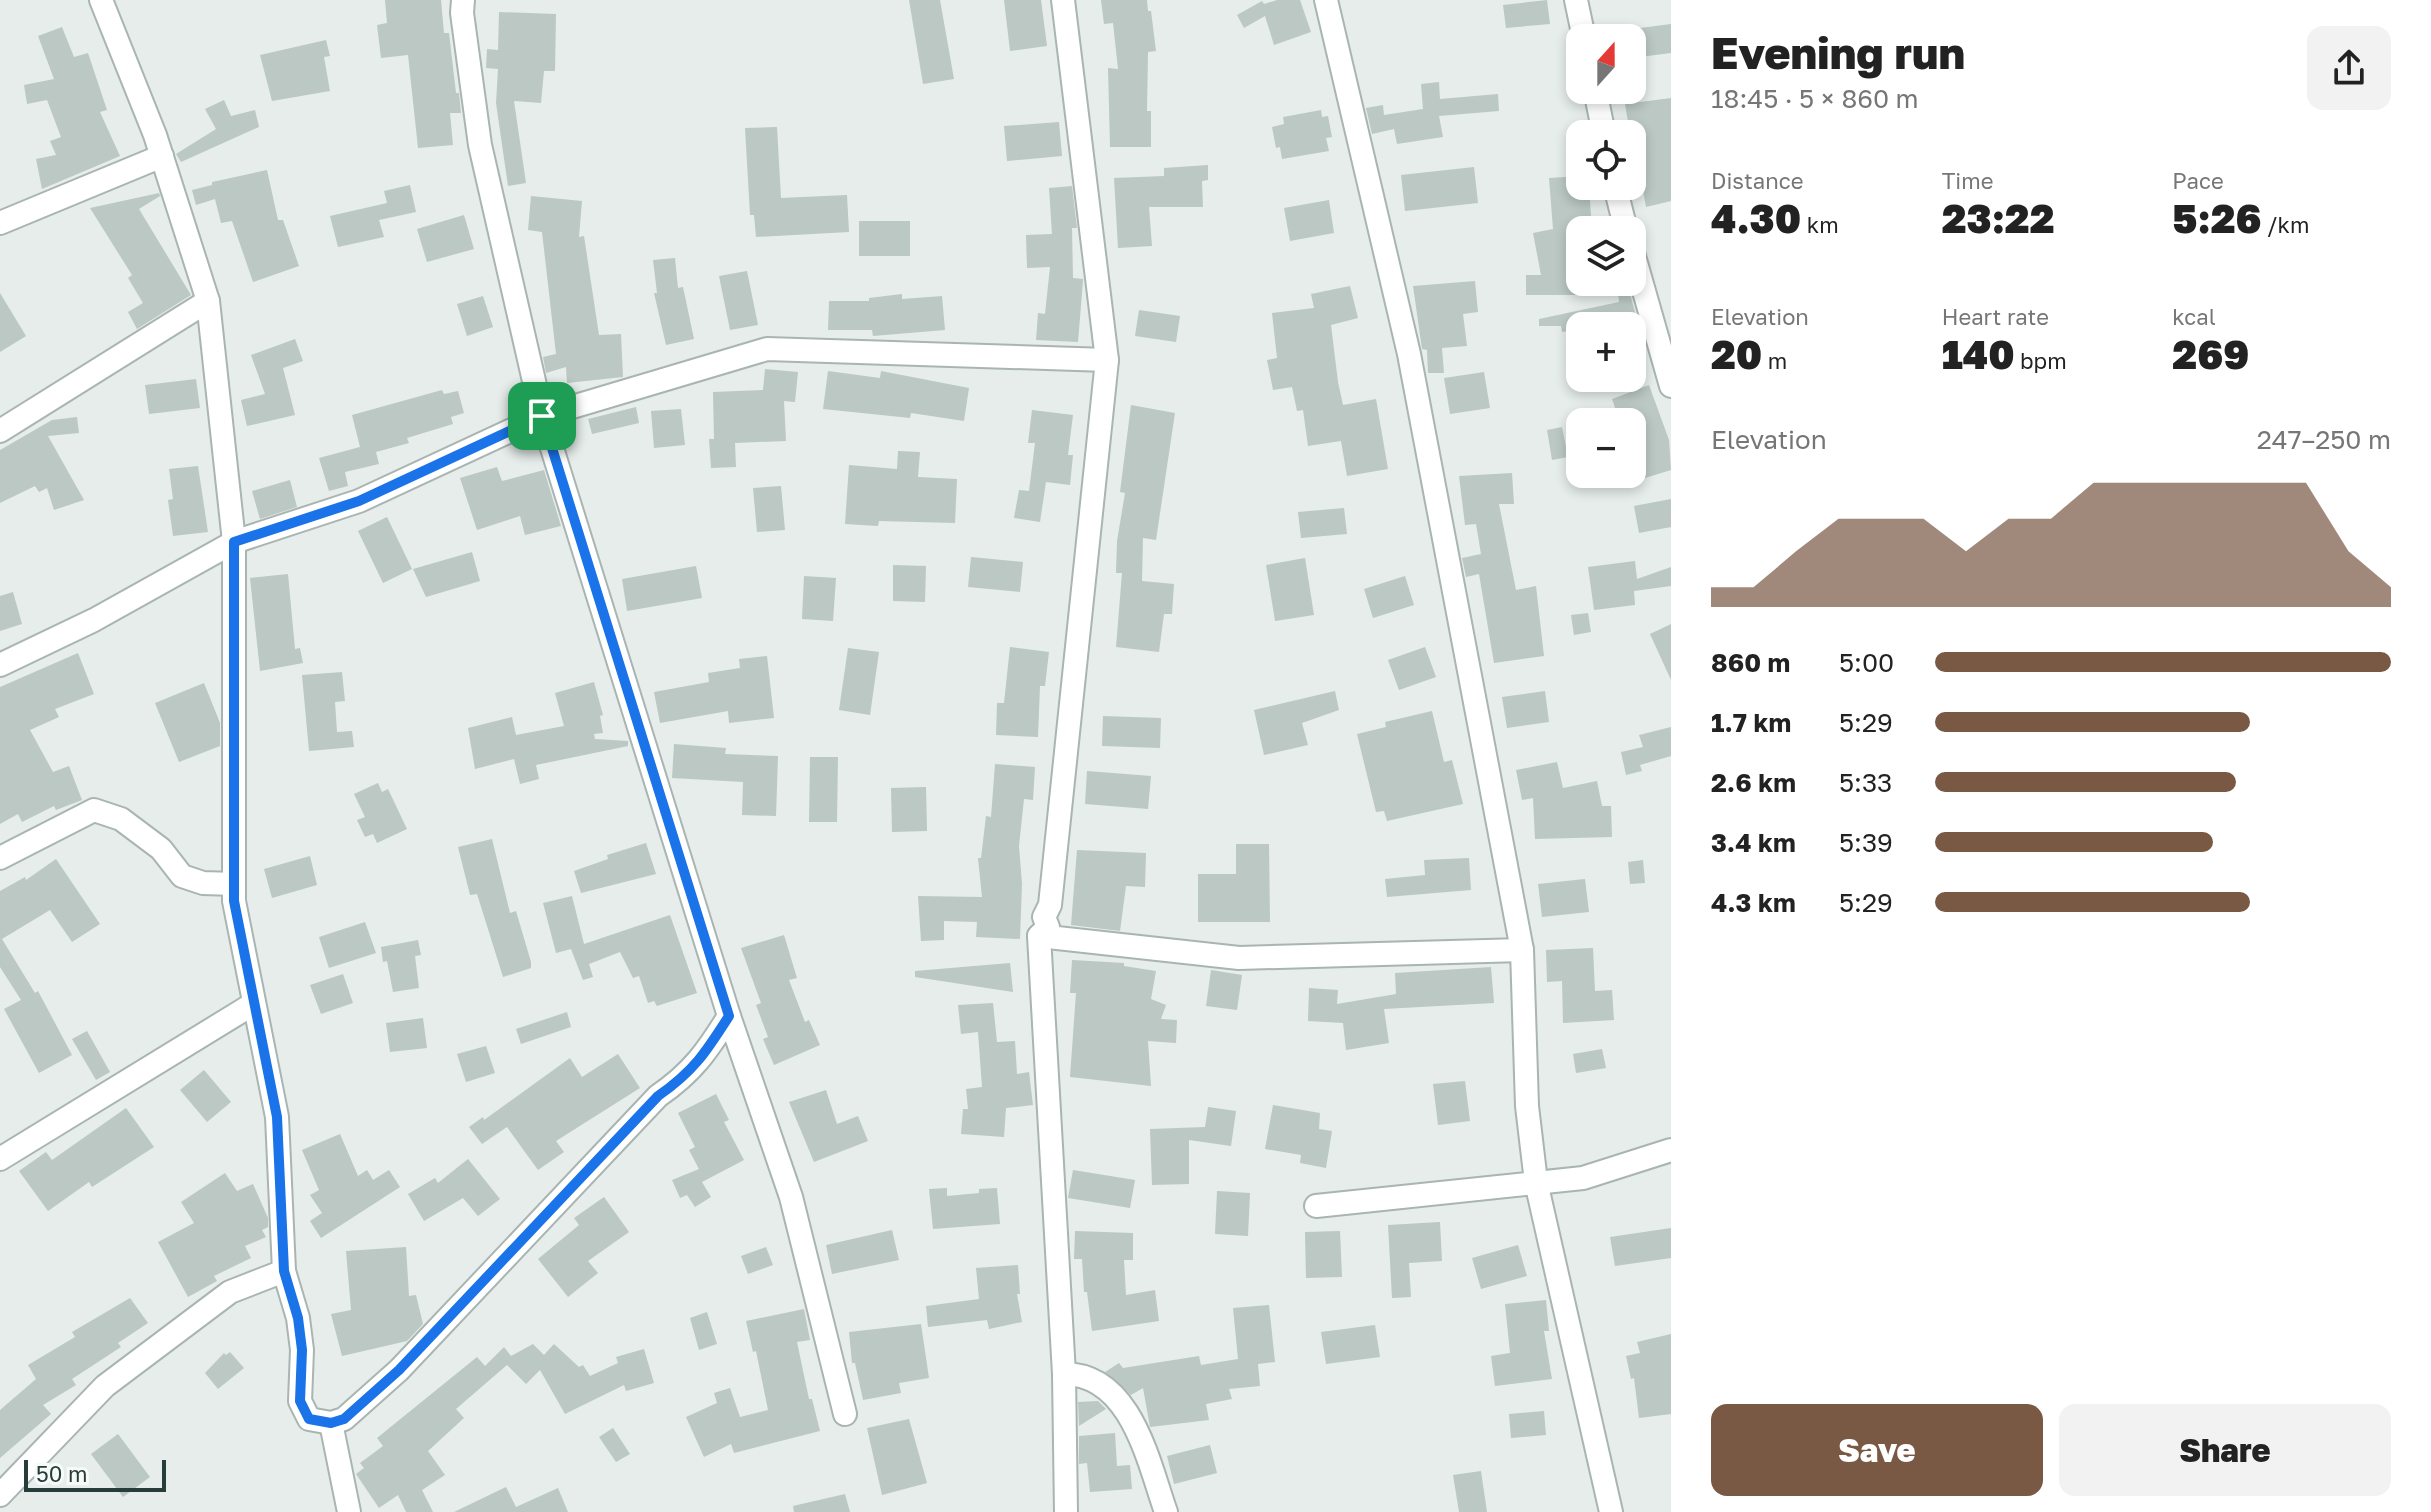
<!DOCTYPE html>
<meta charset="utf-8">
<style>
body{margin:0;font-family:"Golos Text",sans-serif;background:#f2f2f2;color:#222;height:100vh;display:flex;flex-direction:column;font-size:30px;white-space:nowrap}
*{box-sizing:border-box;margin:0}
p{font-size:26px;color:#767676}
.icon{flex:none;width:44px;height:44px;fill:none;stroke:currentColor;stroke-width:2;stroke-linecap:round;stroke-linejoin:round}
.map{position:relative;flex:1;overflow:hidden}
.details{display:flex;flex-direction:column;background:#fff;width:760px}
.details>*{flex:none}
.needle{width:52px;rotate:21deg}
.tools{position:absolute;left:1566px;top:24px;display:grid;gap:16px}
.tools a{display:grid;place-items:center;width:80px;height:80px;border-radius:16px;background:#fff;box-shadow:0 4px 12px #0003;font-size:40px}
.scale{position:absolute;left:24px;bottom:20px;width:142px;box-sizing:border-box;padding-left:8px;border:4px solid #263d3a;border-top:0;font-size:22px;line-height:28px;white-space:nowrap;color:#263d3a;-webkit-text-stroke:6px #f6faf8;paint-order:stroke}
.pin{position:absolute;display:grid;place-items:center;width:68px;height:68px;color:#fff;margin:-34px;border-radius:16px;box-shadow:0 4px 12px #0006}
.round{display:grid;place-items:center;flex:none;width:84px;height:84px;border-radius:16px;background:#f2f2f2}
.overview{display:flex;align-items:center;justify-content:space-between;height:136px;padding:0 40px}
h1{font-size:44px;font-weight:800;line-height:60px}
.stats{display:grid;grid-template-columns:repeat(3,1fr);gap:12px;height:136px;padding:8px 40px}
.stats div{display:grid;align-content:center}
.stats b{font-size:40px;font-weight:800}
.stats small{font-size:22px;font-weight:400}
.stats p{font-size:22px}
.chart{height:224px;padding:16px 40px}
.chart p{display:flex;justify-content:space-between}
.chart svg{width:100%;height:144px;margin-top:8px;fill:#795844;opacity:.7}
.cta{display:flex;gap:16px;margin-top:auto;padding:16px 40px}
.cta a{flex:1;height:92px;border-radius:16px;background:#795844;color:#fff;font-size:32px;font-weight:800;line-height:92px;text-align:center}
.cta a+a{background:#f2f2f2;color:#222}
ul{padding:0 40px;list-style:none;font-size:26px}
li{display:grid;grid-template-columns:128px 96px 1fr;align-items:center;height:60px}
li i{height:20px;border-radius:10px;background:#795844}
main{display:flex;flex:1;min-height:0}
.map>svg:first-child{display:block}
</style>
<main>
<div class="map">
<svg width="1671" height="1512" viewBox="0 0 1671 1512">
<rect width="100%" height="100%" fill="#e6edeb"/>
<!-- building -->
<g fill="#bbc8c4">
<polygon points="385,0 441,0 444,33 449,33 456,93 459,93 461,113 450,113 453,145 418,148 408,55 381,58 377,25 387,23"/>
<polygon points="909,0 940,0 954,79 923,84"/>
<polygon points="1004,0 1041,0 1047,46 1010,51"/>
<polygon points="1101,0 1147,0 1148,11 1151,11 1156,51 1148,52 1147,111 1151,111 1151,147 1110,147 1108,68 1118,69 1113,23 1104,24"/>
<polygon points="1277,0 1300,0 1311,32 1274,45 1265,16 1244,28 1237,15 1262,1 1264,4"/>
<polygon points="1547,0 1550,24 1506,28 1503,5"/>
<polygon points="499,12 556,14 555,71 544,71 541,103 514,101 526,183 508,186 496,103 498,69 486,68 487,49 498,50"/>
<polygon points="1671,24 1671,53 1632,58 1632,29"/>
<polygon points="62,27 74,57 88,53 107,110 100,112 120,156 42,189 36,159 56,155 50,141 61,137 47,100 27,104 24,85 54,79 38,36"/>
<polygon points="326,40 330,56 324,57 330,91 272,101 260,55"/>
<polygon points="1439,82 1440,99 1498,94 1499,111 1439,116 1443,137 1397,144 1394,129 1372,134 1366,108 1383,105 1384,115 1423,109 1421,84"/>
<polygon points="1671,98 1671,201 1646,207 1640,174 1645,173 1639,134 1630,134 1625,104"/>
<polygon points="224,100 231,116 255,110 259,127 181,162 176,154 216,129 205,109"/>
<polygon points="1321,110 1322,117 1328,116 1332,137 1326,138 1329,151 1282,159 1280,147 1276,148 1272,127 1284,124 1283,117"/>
<polygon points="1059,122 1062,156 1007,161 1004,126"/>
<polygon points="777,127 781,198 847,195 849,232 756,237 754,215 750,215 745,128"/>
<polygon points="1208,165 1208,180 1202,181 1203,207 1149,207 1152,246 1118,248 1114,178 1164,176 1164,168"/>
<polygon points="1474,167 1478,203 1405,211 1401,175"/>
<polygon points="267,170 278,220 283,220 299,266 253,282 232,221 221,223 215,199 196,205 192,190 212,185 212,182"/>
<polygon points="1580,176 1580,186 1589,186 1592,230 1580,230 1580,295 1526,295 1526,275 1541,275 1533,233 1553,229 1549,178"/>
<polygon points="410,185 416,212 379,220 384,237 338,247 330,216 387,203 384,191"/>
<polygon points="1072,186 1077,228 1072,228 1073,278 1083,279 1083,281 1078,342 1036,340 1038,313 1045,314 1050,267 1027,268 1026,235 1052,234 1049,188"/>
<polygon points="159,193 160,196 139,209 191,295 137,329 128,312 143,303 128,278 132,275 90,208"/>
<polygon points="531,196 582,201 579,237 584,236 599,335 621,334 623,377 567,383 566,367 546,373 543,357 556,354 542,232 528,230"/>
<polygon points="1329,200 1334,233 1290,241 1284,208"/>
<polygon points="464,215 474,249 427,262 417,229"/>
<rect x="859" y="221" width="51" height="35"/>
<polygon points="675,258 678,288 683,287 694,339 666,345 654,293 657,293 653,260"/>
<polygon points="747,271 758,325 730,330 719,276"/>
<polygon points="1475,281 1478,312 1463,314 1467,346 1442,348 1444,373 1428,373 1427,350 1422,349 1413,286"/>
<polygon points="1617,282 1627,282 1637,320 1580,326 1580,329 1562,332 1561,326 1539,326 1539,319 1619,302"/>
<polygon points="1350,286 1358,318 1331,325 1338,382 1343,405 1376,399 1388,469 1347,476 1341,441 1308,446 1303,410 1297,411 1292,387 1273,390 1267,360 1277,358 1272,313 1314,308 1311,294"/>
<polygon points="0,293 26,336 0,352"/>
<polygon points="902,294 902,299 942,296 945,330 873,336 872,330 828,330 829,301 869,301 869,298"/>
<polygon points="483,296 493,327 467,336 457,304"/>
<polygon points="1139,310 1180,316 1176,342 1135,336"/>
<polygon points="295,339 303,361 283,368 295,415 247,426 241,400 265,394 251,355"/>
<polygon points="765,369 798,372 795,402 784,401 786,441 735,443 736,467 711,468 709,439 714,439 713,392 763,390"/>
<polygon points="828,371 880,378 881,371 969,388 964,421 911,413 910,418 823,409"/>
<polygon points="1484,372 1490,408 1450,414 1444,378"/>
<polygon points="196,379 200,408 149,414 145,385"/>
<polygon points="1649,385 1669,440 1671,470 1632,482 1632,422 1620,422 1612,399"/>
<polygon points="442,390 444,394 458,391 464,413 451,417 453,424 407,438 409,443 376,452 379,464 345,472 348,486 329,491 319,458 360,447 352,415"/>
<polygon points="1131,405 1175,413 1156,540 1143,538 1142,581 1174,584 1172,614 1164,614 1159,652 1116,647 1122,573 1116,573 1117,541 1125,493 1120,492"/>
<polygon points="636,407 639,423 592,434 588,419"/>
<polygon points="681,409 685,445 654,448 651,411"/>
<polygon points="1032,410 1073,415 1068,455 1073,455 1070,485 1046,482 1040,522 1014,518 1019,490 1029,491 1035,443 1028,443"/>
<polygon points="77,417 79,433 48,436 84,500 54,510 47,488 39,492 35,486 0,503 0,450 52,420"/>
<polygon points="1562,427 1568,457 1552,460 1547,430"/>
<polygon points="898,451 920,452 918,477 957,479 955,523 879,521 878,526 845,524 849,465 897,469"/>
<polygon points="198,466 208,532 173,536 168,500 173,499 169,469"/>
<polygon points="497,467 502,481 544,470 561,526 525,535 520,516 477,530 460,478"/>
<polygon points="1512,473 1514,504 1499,504 1516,590 1536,586 1544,656 1494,663 1479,574 1466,577 1462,558 1481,554 1476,524 1465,525 1459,476"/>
<polygon points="290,480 297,507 260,519 252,491"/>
<polygon points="781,486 785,530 757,532 753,488"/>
<polygon points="1671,499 1671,527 1639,533 1634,506"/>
<polygon points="1344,508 1347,534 1301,538 1298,512"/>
<polygon points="387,517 412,569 383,583 358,531"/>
<polygon points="472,552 480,581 426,597 413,569"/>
<polygon points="971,557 1023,562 1020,592 968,587"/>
<polygon points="1305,558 1314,615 1275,621 1266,565"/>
<polygon points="1635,561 1637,579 1671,567 1671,586 1634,591 1635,605 1594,610 1588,567"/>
<polygon points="893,565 926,566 925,602 893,601"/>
<polygon points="696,566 702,598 627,611 622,579"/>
<polygon points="288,574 295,649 300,648 303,663 260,671 250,578"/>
<polygon points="804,576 836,578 833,621 802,619"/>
<polygon points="1405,576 1414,605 1373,618 1364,589"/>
<polygon points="13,592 22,624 0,631 0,596"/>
<polygon points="1588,613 1591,632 1574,635 1571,615"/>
<polygon points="1671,624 1671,680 1650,634"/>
<polygon points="1010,647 1049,652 1045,686 1040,686 1038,737 996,735 997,703 1004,703"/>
<polygon points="1425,647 1436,677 1399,690 1388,660"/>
<polygon points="848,648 879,652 870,715 839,710"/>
<polygon points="78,653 94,694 55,709 59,717 30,730 53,772 69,766 82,800 56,810 54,806 22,822 18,814 0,824 0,687"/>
<polygon points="767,656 774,718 729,723 728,711 660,723 654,692 709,682 708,673 740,668 739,659"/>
<polygon points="342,672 345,701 335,702 337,732 352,731 354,747 309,751 302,675"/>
<polygon points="594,682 603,715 600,716 603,733 594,734 595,739 628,741 628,746 536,765 539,779 520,784 514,759 475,769 468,728 512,717 516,735 564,726 555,693"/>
<polygon points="204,683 220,723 220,746 179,762 155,703"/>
<polygon points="1335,691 1339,710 1302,723 1308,745 1264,755 1254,710"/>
<polygon points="1545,691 1549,722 1507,728 1502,697"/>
<polygon points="1432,711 1444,762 1452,760 1463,804 1387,821 1384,811 1376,812 1357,734 1386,727 1385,722"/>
<polygon points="1103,716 1161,718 1160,748 1102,746"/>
<polygon points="1671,727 1671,756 1640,765 1642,771 1626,775 1621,752 1643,747 1639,735"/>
<polygon points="674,744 726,748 725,754 778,756 776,816 742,815 743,782 672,778"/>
<polygon points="810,757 838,757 837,822 809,822"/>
<polygon points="1557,762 1563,788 1597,781 1602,806 1611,806 1612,837 1535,839 1533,798 1522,800 1516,770"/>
<polygon points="995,764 1035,767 1033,800 1024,799 1019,846 1022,884 1020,939 976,937 977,922 944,921 944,940 921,941 918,896 982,897 978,858 981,858 986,816 991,817"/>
<polygon points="1087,771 1151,776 1148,809 1085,804"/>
<polygon points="378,783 382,792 388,789 407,829 377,843 373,834 365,837 357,820 365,817 354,794"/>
<polygon points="926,787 927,831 892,832 891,788"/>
<polygon points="492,839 510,913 516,911 531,962 531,968 503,977 477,894 470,895 458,847"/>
<polygon points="646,843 656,874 581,893 574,871 608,859 607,855"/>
<polygon points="1236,844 1269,844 1270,922 1198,922 1198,874 1236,874"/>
<polygon points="1077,850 1146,853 1145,887 1126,886 1120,931 1071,925"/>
<polygon points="310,856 317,885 272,898 264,869"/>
<polygon points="1469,858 1471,890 1387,897 1385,879 1425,875 1424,860"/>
<polygon points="56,859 100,924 72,942 50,910 2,939 35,993 38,991 72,1055 39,1073 4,1009 21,1000 0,967 0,891 25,877 26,880"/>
<polygon points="1643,860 1645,883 1630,884 1628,862"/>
<polygon points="1585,879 1589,912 1542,917 1538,884"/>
<polygon points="572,896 584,944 670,915 697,993 657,1006 654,1001 648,1003 639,976 633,978 620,952 589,964 593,977 583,980 571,949 556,953 543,903"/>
<polygon points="365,922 376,953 329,968 319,937"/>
<polygon points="784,935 797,978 789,980 805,1022 809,1020 820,1045 774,1065 763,1039 768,1037 756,1005 761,1003 741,948"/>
<polygon points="418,940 421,955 415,956 419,988 393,992 387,961 383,962 381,947"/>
<polygon points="1593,948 1595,991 1612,990 1614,1020 1563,1023 1562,981 1547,982 1546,950"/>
<polygon points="1072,960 1124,963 1124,966 1156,971 1151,999 1166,1005 1161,1019 1177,1020 1176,1043 1148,1041 1151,1086 1070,1077 1076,993 1070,993"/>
<polygon points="1010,963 1013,992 915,977 915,971"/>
<polygon points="1491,967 1494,1003 1384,1009 1389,1043 1346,1050 1343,1023 1308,1021 1309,988 1338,990 1337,1004 1396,994 1395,973"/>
<polygon points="1211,970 1242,975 1237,1010 1206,1006"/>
<polygon points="343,974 353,1003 321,1014 310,985"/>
<polygon points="993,1003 997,1042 1015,1041 1017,1074 1029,1072 1033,1105 1006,1108 1004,1137 961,1134 963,1109 968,1109 966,1089 982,1087 978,1032 961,1034 958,1005"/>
<polygon points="567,1012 571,1027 521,1044 516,1029"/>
<polygon points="423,1018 427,1048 390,1052 386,1023"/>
<polygon points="87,1031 110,1072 96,1080 72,1039"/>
<polygon points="486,1046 495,1073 466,1082 457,1054"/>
<polygon points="1602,1049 1606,1068 1576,1073 1573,1054"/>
<polygon points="618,1054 640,1088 556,1141 564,1152 538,1170 507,1127 482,1144 469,1127 483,1117 484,1120 570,1058 582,1077"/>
<polygon points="204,1070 231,1102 207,1122 180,1090"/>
<polygon points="1465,1081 1470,1121 1438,1125 1433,1084"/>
<polygon points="826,1090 837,1124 858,1116 868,1141 814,1162 789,1102"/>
<polygon points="716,1094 729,1120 724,1122 744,1160 702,1182 711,1197 695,1207 687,1195 680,1198 672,1180 699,1169 689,1150 695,1147 678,1113"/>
<polygon points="1273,1105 1320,1113 1319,1129 1332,1131 1326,1168 1300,1163 1301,1155 1265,1149"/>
<polygon points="1208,1107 1236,1111 1231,1146 1189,1140 1189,1184 1152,1185 1150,1129 1205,1127"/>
<polygon points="126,1108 154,1147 92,1187 89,1182 48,1211 19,1171 46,1152 52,1160"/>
<polygon points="340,1134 358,1176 367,1170 373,1180 389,1170 400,1187 321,1238 310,1221 322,1213 310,1195 319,1190 302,1150"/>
<polygon points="468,1159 500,1199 478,1216 463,1198 424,1221 408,1194 435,1178 438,1183"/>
<polygon points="1073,1170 1135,1180 1130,1208 1068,1198"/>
<polygon points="225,1173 237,1191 253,1184 268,1218 268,1227 262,1230 266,1237 245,1246 251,1258 214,1276 217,1281 188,1297 158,1242 194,1223 181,1202"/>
<polygon points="947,1188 947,1196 979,1193 979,1189 997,1188 1000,1224 933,1229 929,1189"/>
<polygon points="1217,1191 1250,1193 1248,1236 1215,1234"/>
<polygon points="604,1197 629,1232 588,1261 598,1273 568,1297 538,1259 579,1225 574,1218"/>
<polygon points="1440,1222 1442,1261 1409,1263 1411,1297 1392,1298 1388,1225"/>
<polygon points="1671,1228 1671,1258 1615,1266 1610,1237"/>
<polygon points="892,1230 899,1260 832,1274 826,1245"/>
<polygon points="1075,1231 1133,1233 1133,1260 1124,1260 1126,1295 1155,1290 1159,1321 1092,1331 1087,1292 1084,1292 1082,1259 1074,1259"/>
<polygon points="1340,1231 1342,1277 1306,1278 1305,1232"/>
<polygon points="1518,1245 1527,1276 1481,1289 1472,1258"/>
<polygon points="406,1247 409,1296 416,1295 423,1324 407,1341 342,1356 331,1314 351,1310 346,1251"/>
<polygon points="766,1247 773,1265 748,1274 741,1256"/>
<polygon points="1018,1265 1020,1294 1017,1294 1022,1322 989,1329 987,1320 928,1327 926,1306 979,1299 976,1268"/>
<polygon points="130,1298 148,1323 118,1343 121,1347 72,1379 76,1385 43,1405 51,1414 0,1458 0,1410 36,1379 28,1365 75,1337 72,1332"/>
<polygon points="1546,1300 1549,1331 1544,1331 1552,1379 1495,1386 1491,1356 1510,1353 1505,1304"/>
<polygon points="1269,1305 1275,1362 1258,1364 1260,1386 1229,1389 1232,1399 1206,1404 1209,1420 1150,1427 1143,1388 1131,1395 1105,1372 1119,1363 1123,1368 1199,1356 1201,1365 1238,1359 1233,1308"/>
<polygon points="804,1309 810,1340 797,1342 809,1399 812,1399 820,1431 734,1453 731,1444 704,1457 686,1417 717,1403 714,1393 730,1388 740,1417 768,1410 756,1351 753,1352 746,1321"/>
<polygon points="707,1312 717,1344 699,1350 690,1318"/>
<polygon points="921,1324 929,1378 899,1383 901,1393 863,1400 855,1363 852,1363 849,1332"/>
<polygon points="1375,1325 1380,1357 1326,1364 1321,1332"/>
<polygon points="1671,1334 1671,1414 1639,1418 1634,1378 1631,1379 1626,1356 1640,1353 1637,1342"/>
<polygon points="533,1344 544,1355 554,1344 579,1367 583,1365 590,1376 618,1363 616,1357 644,1349 654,1383 626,1391 624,1385 565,1414 540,1370 526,1384 507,1365 456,1409 464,1418 428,1451 445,1475 422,1490 433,1512 406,1512 398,1495 379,1508 356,1474 364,1468 360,1463 383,1446 377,1438 477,1357 485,1366 504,1347 511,1356"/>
<polygon points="230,1352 244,1368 218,1389 205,1373 224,1353 226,1355"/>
<polygon points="1098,1401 1106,1409 1079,1426 1078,1402"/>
<polygon points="1544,1411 1546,1435 1511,1438 1509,1414"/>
<polygon points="909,1419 927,1483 882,1495 867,1428"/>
<polygon points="613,1428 630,1454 616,1462 599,1437"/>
<polygon points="1115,1433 1117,1466 1130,1465 1132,1489 1090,1492 1087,1463 1079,1464 1079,1436"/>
<polygon points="118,1434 150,1477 123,1497 91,1454"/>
<polygon points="1210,1445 1217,1473 1174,1484 1167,1456"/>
<polygon points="1481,1471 1487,1512 1459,1512 1453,1475"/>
<polygon points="506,1487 516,1507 558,1488 568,1512 454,1512"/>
<polygon points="845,1494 850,1512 794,1512 793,1506"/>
</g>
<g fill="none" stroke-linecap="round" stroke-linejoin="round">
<!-- street casing -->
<g stroke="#a9b5b2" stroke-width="26">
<g id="street">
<path d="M101 0 155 135 208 301 234 542V901L277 1117 284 1271 298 1318 302 1350 300 1401 309 1419 331 1423 344 1419 399 1370 658 1096C693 1072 708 1050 729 1016L542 416 480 145 462 13 463 0"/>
<polyline points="1063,0 1107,360 1050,905 1044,917 1048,927 1039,936 1239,958 1522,950"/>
<polyline points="1326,0 1409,354 1522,950 1527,1106 1536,1182 1611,1512"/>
<polyline points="1576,0 1584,38"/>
<polyline points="1595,90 1604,134"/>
<polyline points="1615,186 1626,230"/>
<polyline points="0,223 162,156"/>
<polyline points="1632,249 1671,386"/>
<polyline points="0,431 208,301"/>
<polyline points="0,665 94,620 234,542 359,501 542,416 767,349 1107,360"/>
<polyline points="0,858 94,810 121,819 161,849 182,876 203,883 234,884"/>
<polyline points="1039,936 1064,1374 1066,1512"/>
<polyline points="729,1016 791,1197 845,1414"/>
<polyline points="0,1159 253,1004"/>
<polyline points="1316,1206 1583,1178 1671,1150"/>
<path d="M1064 1374C1131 1374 1148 1461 1166 1512"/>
<polyline points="331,1423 349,1512"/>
<polyline points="0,1495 105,1386 230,1292 284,1271"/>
</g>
</g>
<!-- street -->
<use href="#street" stroke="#fff" stroke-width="22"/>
</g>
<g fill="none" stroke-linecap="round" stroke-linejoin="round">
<!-- route casing -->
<g stroke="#fff" stroke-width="16">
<path id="route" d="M542 416 729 1016C706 1052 694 1071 658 1096L399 1370 344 1419 331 1423 309 1419 300 1401 302 1350 298 1318 284 1271 277 1117 234 901V542L359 501Z"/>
</g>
<!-- route -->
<use href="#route" stroke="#1a73e8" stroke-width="10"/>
</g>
</svg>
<div class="tools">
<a><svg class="needle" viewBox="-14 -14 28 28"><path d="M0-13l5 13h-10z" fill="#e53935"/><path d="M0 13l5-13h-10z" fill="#767676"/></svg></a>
<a><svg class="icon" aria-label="locate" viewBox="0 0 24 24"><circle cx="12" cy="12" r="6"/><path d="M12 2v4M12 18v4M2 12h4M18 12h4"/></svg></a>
<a><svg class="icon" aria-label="layers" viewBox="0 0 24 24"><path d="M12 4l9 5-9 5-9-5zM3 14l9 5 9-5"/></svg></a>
<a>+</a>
<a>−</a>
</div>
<div class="scale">50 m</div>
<div class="pin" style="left:542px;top:416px;background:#1e9e55"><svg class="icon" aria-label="arrive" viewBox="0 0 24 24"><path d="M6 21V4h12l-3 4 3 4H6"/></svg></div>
</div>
<section class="details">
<div class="overview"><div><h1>Evening run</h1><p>18:45 · 5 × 860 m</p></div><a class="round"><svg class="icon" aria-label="share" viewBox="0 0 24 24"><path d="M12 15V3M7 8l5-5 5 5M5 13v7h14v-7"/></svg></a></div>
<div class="stats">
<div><p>Distance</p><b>4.30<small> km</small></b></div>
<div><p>Time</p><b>23:22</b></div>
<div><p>Pace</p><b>5:26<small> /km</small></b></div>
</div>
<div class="stats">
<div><p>Elevation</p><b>20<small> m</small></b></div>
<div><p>Heart rate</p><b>140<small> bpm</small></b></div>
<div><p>kcal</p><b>269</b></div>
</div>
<div class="chart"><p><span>Elevation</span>247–250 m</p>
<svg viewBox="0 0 160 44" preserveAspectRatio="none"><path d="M0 44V38L10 38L20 27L30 17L40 17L50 17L60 27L70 17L80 17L90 6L100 6L110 6L120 6L130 6L140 6L150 27L160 38V44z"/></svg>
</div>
<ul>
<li><b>860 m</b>5:00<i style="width:100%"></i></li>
<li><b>1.7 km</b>5:29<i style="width:69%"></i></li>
<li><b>2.6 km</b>5:33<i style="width:66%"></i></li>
<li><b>3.4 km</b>5:39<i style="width:61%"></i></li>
<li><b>4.3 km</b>5:29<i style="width:69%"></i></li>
</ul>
<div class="cta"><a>Save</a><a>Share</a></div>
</section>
</main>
